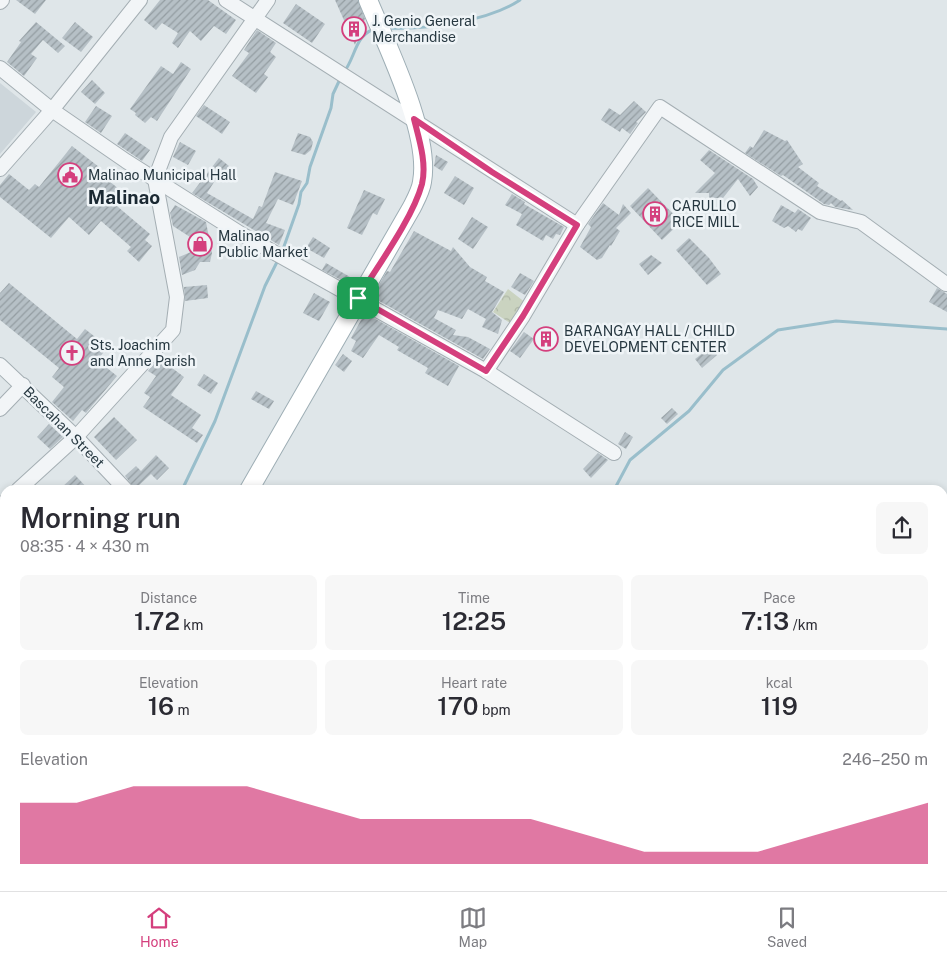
<!DOCTYPE html>
<meta charset="utf-8">
<style>
body{margin:0;font-family:"Public Sans",sans-serif;background:#f7f7f7;color:#2b2b33;height:100vh;display:flex;flex-direction:column;font-size:19px;white-space:nowrap}
*{box-sizing:border-box;margin:0}
p{font-size:16px;color:#7c7c81}
.icon{flex:none;width:28px;height:28px;fill:none;stroke:currentColor;stroke-width:2;stroke-linecap:round;stroke-linejoin:round}
.map{position:relative;flex:1;overflow:hidden}
.sheet{position:absolute;left:0px;top:485px;width:948px;height:406px;display:flex;flex-direction:column;background:#fff;border-radius:15px 15px 0 0;box-shadow:0 2px 8px #0003}
.sheet>*{flex:none}
.pin{position:absolute;display:grid;place-items:center;width:42px;height:42px;color:#fff;margin:-21px;border-radius:10px;box-shadow:0 2px 8px #0006}
.round{display:grid;place-items:center;flex:none;width:52px;height:52px;border-radius:8px;background:#f7f7f7}
.head{display:flex;align-items:center;justify-content:space-between;height:85px;padding:0 20px}
h1{font-size:28px;font-weight:600;line-height:38px}
.stats{display:grid;grid-template-columns:repeat(3,1fr);gap:8px;height:85px;padding:5px 20px}
.stats div{display:grid;align-content:center;border-radius:8px;background:#f7f7f7;text-align:center}
.stats b{font-size:25px;font-weight:600}
.stats small{font-size:14px;font-weight:400}
.stats p{font-size:14px}
.chart{height:140px;padding:10px 20px}
.chart p{display:flex;justify-content:space-between}
.chart svg{width:100%;height:90px;margin-top:5px;fill:#d43f7d;opacity:.7}
.menu{display:flex;justify-content:space-around;align-items:center;height:70px;border-top:1px solid #e1e1e2;background:#fff;font-size:14px;color:#7c7c81}
.menu a{display:grid;justify-items:center;gap:2px}
.menu .selected{color:#d43f7d}
.map>svg:first-child{display:block}
</style>
<div class="map">
<svg width="947" height="891" viewBox="0 0 947 891">
<defs>
<pattern id="forest-crowns" width="20" height="18" patternUnits="userSpaceOnUse" patternTransform="scale(1.25)"><rect width="20" height="18" fill="#cad3c0"/><path d="M2 6a3 3 0 1 1 6 0M12 15a3 3 0 1 1 6 0" fill="none" stroke="#aeb6a6"/></pattern>
<pattern id="building-hatch" width="6" height="6" patternUnits="userSpaceOnUse" patternTransform="scale(1.25)"><rect width="6" height="6" fill="#b6c0c6"/><path d="M-1 1l2-2M0 6l6-6M5 7l2-2" fill="none" stroke="#949da2"/></pattern>
</defs>
<rect width="100%" height="100%" fill="#dfe6e9"/>
<!-- built -->
<polygon fill="#cdd6db" points="0,83 36,112 0,154"/>
<!-- forest -->
<polygon fill="url(#forest-crowns)" points="508,289 526,303 523,311 518,310 510,323 493,312"/>
<g fill="none" stroke-linecap="round" stroke-linejoin="round">
<!-- stream -->
<g stroke="#99becb" stroke-width="3">
<path d="M389 28C426 30 489 21 520 0"/>
<path d="M344 72C355 58 355 37 372 30"/>
<polyline points="282,252 299,204 301,192 307,183 310,167 331,108 333,94 341,77"/>
<polyline points="182,490 215,421 265,286 278,260"/>
<polyline points="614,490 630,460 689,411 723,370 778,330 836,321 947,329"/>
<polyline points="0,693 5,686"/>
</g>
</g>
<!-- building -->
<g fill="url(#building-hatch)">
<polygon points="16,0 46,0 35,14"/>
<polygon points="160,0 208,0 236,20 226,34 214,26 201,41 190,31 178,48 172,43 178,33 162,23 156,30 144,20"/>
<polygon points="335,0 358,0 365,19 355,45"/>
<polygon points="296,4 325,24 312,43 283,23"/>
<polygon points="36,22 65,46 58,53 43,40 31,54 37,58 24,76 7,62 21,42 19,41"/>
<polygon points="75,22 93,37 81,52 62,38"/>
<polygon points="257,30 276,43 270,52 276,57 264,74 268,77 256,93 232,76 249,53 244,50"/>
<polygon points="181,62 191,69 157,121 151,117 145,123 135,115 136,113 130,109 161,66 173,74"/>
<polygon points="92,80 105,93 95,104 81,92"/>
<polygon points="634,101 646,112 636,122 638,123 630,134 622,128 620,132 601,120 609,108 620,115"/>
<polygon points="204,105 230,122 222,134 196,116"/>
<polygon points="96,106 112,116 101,133 85,122"/>
<polygon points="764,130 785,141 787,140 803,164 798,167 819,183 817,186 841,201 842,200 853,210 835,207 831,203 829,205 824,204 783,175 781,176 745,153 750,146 753,148"/>
<polygon points="125,133 150,150 142,161 117,144"/>
<polygon points="298,133 310,137 313,142 311,150 305,155 291,151"/>
<polygon points="180,142 196,151 188,165 173,157"/>
<polygon points="72,146 99,167 96,170 120,190 111,201 150,234 145,240 152,246 139,262 127,251 131,247 101,221 89,235 69,217 51,238 0,197 0,185 9,174 29,190 35,184 39,187"/>
<polygon points="709,150 753,179 758,187 750,196 738,179 723,198 709,198 709,193 695,193 715,173 700,160"/>
<polygon points="436,155 448,162 442,171 434,166"/>
<polygon points="219,158 229,166 220,178 218,176 207,193 253,219 259,206 262,207 275,172 302,181 293,205 278,199 266,223 285,230 279,245 192,193"/>
<polygon points="455,176 474,188 464,205 444,193"/>
<polygon points="648,188 681,222 662,240 630,206"/>
<polygon points="364,190 385,199 377,215 373,213 362,235 347,228"/>
<polygon points="512,194 525,202 524,204 564,227 560,235 556,234 553,239 546,235 543,241 516,225 522,214 505,205"/>
<polygon points="603,203 619,215 623,204 631,213 616,228 620,231 611,246 610,245 602,258 597,260 580,247 591,227 588,224"/>
<polygon points="175,205 206,222 212,253 210,262 200,262 195,270 182,275 179,257 191,252 190,237 173,226 170,213"/>
<polygon points="781,205 795,213 798,209 811,218 802,231 798,229 796,232 788,226 784,228 772,221"/>
<polygon points="472,217 488,227 473,249 458,239"/>
<polygon points="414,231 451,251 453,247 470,267 487,277 485,281 504,292 492,312 502,320 498,334 482,327 486,319 468,309 462,319 438,310 434,318 456,330 453,335 468,337 490,349 483,359 372,297 387,271 390,272"/>
<polygon points="313,237 330,248 324,258 306,248"/>
<polygon points="689,238 709,258 721,274 707,285 676,250"/>
<polygon points="651,255 662,263 648,275 639,264"/>
<polygon points="326,263 350,277 347,283 322,270"/>
<polygon points="520,273 534,281 525,295 511,287"/>
<polygon points="9,283 77,339 85,329 108,347 97,360 117,376 86,413 82,410 73,421 52,402 64,387 52,377 59,368 0,320 0,293"/>
<polygon points="207,285 208,298 185,301 184,287"/>
<polygon points="937,288 947,294 947,312 929,302"/>
<polygon points="314,293 330,302 319,321 303,313"/>
<polygon points="365,313 459,366 448,386 425,373 428,368 397,350 399,347 379,335 363,358 351,351 356,341 351,338"/>
<polygon points="544,329 556,340 547,350 535,339"/>
<polygon points="524,332 534,339 520,358 510,351"/>
<polygon points="711,347 717,355 702,368 695,359"/>
<polygon points="343,354 352,361 344,372 335,365"/>
<polygon points="159,358 184,377 171,395 201,415 192,428 203,435 197,443 143,407 150,397 144,393 156,376 148,371"/>
<polygon points="204,374 218,383 211,394 197,385"/>
<polygon points="256,391 274,401 269,409 251,399"/>
<polygon points="672,408 678,414 667,424 661,418"/>
<polygon points="114,417 137,440 116,460 94,437"/>
<polygon points="49,424 63,437 50,449 37,437"/>
<polygon points="625,432 633,437 626,449 618,444"/>
<polygon points="598,453 608,460 591,478 583,469"/>
<polygon points="156,455 169,468 157,480 151,474 135,489 125,476 136,466 141,471"/>
<polygon points="75,475 89,490 59,490"/>
</g>
<g fill="none" stroke-linecap="round" stroke-linejoin="round">
<!-- minor casing -->
<g stroke="#a4aeb3" stroke-width="16">
<g id="minor">
<polyline points="226,0 577,225"/>
<polyline points="0,2 2,0"/>
<polyline points="0,68 52,110 126,161 241,234 486,371 614,453"/>
<polyline points="0,169 52,110 140,0"/>
<polyline points="0,365 76,437 126,490"/>
<polyline points="486,371 523,316 577,225 660,107 820,212 861,222 946,284"/>
<polyline points="0,409 23,385"/>
<polyline points="18,490 76,437 173,330 177,297 155,179 171,137 268,0"/>
<polyline points="0,507 5,502"/>
</g>
</g>
<!-- major casing -->
<g stroke="#9eaeb5" stroke-width="20">
<g id="major">
<path d="M249 490 412 207C416 199 421 190 422 182 431 134 387 46 368 0"/>
<polyline points="205,886 205,891"/>
</g>
</g>
<!-- minor -->
<use href="#minor" stroke="#f2f5f7" stroke-width="14"/>
<!-- major -->
<use href="#major" stroke="#fff" stroke-width="18"/>
</g>
<g fill="none" stroke-linecap="round" stroke-linejoin="round">
<!-- route casing -->
<g stroke="#fff" stroke-width="10">
<path id="route" d="M414 119 492 172 577 225 523 316 486 371 358 298C377 267 413 218 422 184 427 163 419 139 414 119Z"/>
</g>
<!-- route -->
<use href="#route" stroke="#d43f7d" stroke-width="6"/>
</g>
<!-- icons -->
<defs>
<g id="building-ring" transform="scale(1.25)"><circle r="9.5" fill="#eff4f7" stroke="#d43f7d" stroke-width="1.5"/><path d="M-4-6H4V6H1V3H-1V6H-4ZM-2.5-4.3h1.7v1.8h-1.7ZM.8-4.3h1.7v1.8H.8ZM-2.5-1h1.7V.8h-1.7ZM.8-1h1.7V.8H.8Z" fill="#d43f7d"/></g>
<g id="civic-ring" transform="scale(1.25)"><circle r="9.5" fill="#eff4f7" stroke="#d43f7d" stroke-width="1.5"/><path d="M-.6-6.5H3V-4.5H.6V-3L4-1V1h2V6H-6V1h2V-1L-.6-3ZM-1.2 2.5V6h2.4V2.5Z" fill="#d43f7d"/></g>
<g id="shop-ring" transform="scale(1.25)"><circle r="9.5" fill="#eff4f7" stroke="#d43f7d" stroke-width="1.5"/><path d="M-5-2.5h2.3a2.7 3.5 0 0 1 5.4 0H5L5.5 6h-11ZM-1.5-2.5h3a1.5 2.3 0 0 0-3 0Z" fill="#d43f7d"/></g>
<g id="church-ring" transform="scale(1.25)"><circle r="9.5" fill="#eff4f7" stroke="#d43f7d" stroke-width="1.5"/><path d="M-1.2-6h2.4v3.5h3.3v2.4h-3.3V6h-2.4V-.1h-3.3v-2.4h3.3Z" fill="#d43f7d"/></g>
</defs>
<g fill-rule="evenodd">
<use href="#building-ring" x="354" y="29"/>
<use href="#civic-ring" x="70" y="175"/>
<use href="#building-ring" x="655" y="214"/>
<use href="#shop-ring" x="200" y="244"/>
<use href="#building-ring" x="546" y="339"/>
<use href="#church-ring" x="72" y="353"/>
</g>
<g text-anchor="middle" dominant-baseline="central" stroke-width="5" stroke-linejoin="round" paint-order="stroke">
<!-- poi labels -->
<g font-size="14" fill="#273841" stroke="#eff4f7" text-anchor="start">
<text x="372" y="21">J. Genio General<tspan x="372" dy="16">Merchandise</tspan></text>
<text x="88" y="175">Malinao Municipal Hall</text>
<text x="672" y="206">CARULLO<tspan x="672" dy="16">RICE MILL</tspan></text>
<text x="218" y="236">Malinao<tspan x="218" dy="16">Public Market</tspan></text>
<text x="564" y="331">BARANGAY HALL / CHILD<tspan x="564" dy="16">DEVELOPMENT CENTER</tspan></text>
<text x="90" y="345">Sts. Joachim<tspan x="90" dy="16">and Anne Parish</tspan></text>
</g>
<!-- street labels -->
<g font-size="14" fill="#273841" stroke="#eff4f7">
<text transform="translate(64 427) rotate(45)">Bascahan Street</text>
</g>
<!-- district labels -->
<g font-size="19" font-weight="bold" fill="#1a2832" stroke="#eff4f7">
<text x="124" y="197">Malinao</text>
</g>
</g>
</svg>
<div class="pin" style="left:358px;top:298px;background:#1e9e55"><svg class="icon" aria-label="arrive" viewBox="0 0 24 24"><path d="M6 21V4h12l-3 4 3 4H6"/></svg></div>
<section class="sheet">
<div class="head"><div><h1>Morning run</h1><p>08:35 · 4 × 430 m</p></div><a class="round"><svg class="icon" aria-label="share" viewBox="0 0 24 24"><path d="M12 15V3M7 8l5-5 5 5M5 13v7h14v-7"/></svg></a></div>
<div class="stats">
<div><p>Distance</p><b>1.72<small> km</small></b></div>
<div><p>Time</p><b>12:25</b></div>
<div><p>Pace</p><b>7:13<small> /km</small></b></div>
</div>
<div class="stats">
<div><p>Elevation</p><b>16<small> m</small></b></div>
<div><p>Heart rate</p><b>170<small> bpm</small></b></div>
<div><p>kcal</p><b>119</b></div>
</div>
<div class="chart"><p><span>Elevation</span>246–250 m</p>
<svg viewBox="0 0 160 44" preserveAspectRatio="none"><path d="M0 44V14L10 14L20 6L30 6L40 6L50 14L60 22L70 22L80 22L90 22L100 30L110 38L120 38L130 38L140 30L150 22L160 14V44z"/></svg>
</div>
</section>
</div>
<nav class="menu">
<a class="selected"><svg class="icon" aria-label="home" viewBox="0 0 24 24"><path d="M3 11l9-7 9 7M6 9v11h12V9"/></svg>Home</a>
<a><svg class="icon" aria-label="map" viewBox="0 0 24 24"><path d="M3 6l6-2 6 2 6-2v14l-6 2-6-2-6 2zM9 4v14M15 6v14"/></svg>Map</a>
<a><svg class="icon" aria-label="saved" viewBox="0 0 24 24"><path d="M7 4h10v16l-5-4-5 4z"/></svg>Saved</a>
</nav>
